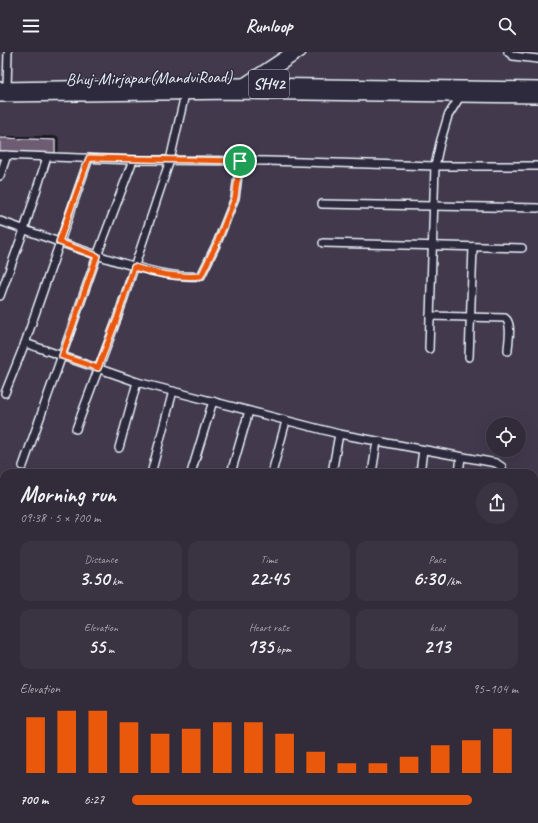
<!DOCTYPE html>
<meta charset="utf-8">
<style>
body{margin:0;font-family:Caveat,sans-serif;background:#3a3342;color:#f1f3f6;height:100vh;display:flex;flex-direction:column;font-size:15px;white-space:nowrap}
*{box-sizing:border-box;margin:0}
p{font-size:13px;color:#a8a7af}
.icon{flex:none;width:22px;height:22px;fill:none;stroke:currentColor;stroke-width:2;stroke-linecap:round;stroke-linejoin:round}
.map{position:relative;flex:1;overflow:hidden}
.side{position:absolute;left:0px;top:417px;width:538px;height:354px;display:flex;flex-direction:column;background:#322b3a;border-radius:12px 12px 0 0;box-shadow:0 4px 16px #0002,0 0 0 1px #4d4754}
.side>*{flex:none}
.buttons{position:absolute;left:486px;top:365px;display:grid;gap:8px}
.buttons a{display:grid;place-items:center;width:40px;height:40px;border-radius:50%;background:#322b3a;box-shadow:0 4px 16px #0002,0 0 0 1px #4d4754;font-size:20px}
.pin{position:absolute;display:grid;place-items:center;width:34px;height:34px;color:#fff;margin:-17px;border:2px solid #fff;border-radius:50%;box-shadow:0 1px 4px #0007}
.round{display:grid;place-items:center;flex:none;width:42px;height:42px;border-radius:21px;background:#3a3342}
.head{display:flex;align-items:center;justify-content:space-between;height:68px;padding:0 20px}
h1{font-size:22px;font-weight:800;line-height:30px}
.stats{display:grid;grid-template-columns:repeat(3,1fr);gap:6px;height:68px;padding:4px 20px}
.stats div{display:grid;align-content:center;border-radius:10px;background:#3a3342;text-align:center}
.stats b{font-size:20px;font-weight:800}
.stats small{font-size:11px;font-weight:400}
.stats p{font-size:11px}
.chart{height:112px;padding:8px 20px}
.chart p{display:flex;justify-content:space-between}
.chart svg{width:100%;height:72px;margin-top:4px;stroke:#ea580c;stroke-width:6}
ul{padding:0 20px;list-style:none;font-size:13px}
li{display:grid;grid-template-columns:64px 48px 1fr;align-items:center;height:30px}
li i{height:10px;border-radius:5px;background:#ea580c}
header{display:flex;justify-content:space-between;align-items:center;height:52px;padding:0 20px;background:#322b3a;font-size:18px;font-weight:800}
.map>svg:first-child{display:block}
</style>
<header><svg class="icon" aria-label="menu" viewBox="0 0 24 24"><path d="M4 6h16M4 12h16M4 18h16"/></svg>Runloop<svg class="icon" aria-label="search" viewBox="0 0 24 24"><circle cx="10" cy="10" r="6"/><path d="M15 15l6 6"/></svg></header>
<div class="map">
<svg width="538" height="771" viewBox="0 0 538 771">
<defs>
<filter id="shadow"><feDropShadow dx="3" dy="-3" stdDeviation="0" flood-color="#0009"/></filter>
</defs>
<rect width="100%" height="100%" fill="#42394d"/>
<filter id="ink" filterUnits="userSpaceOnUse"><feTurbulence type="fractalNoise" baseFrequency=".025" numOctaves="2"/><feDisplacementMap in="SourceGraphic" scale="8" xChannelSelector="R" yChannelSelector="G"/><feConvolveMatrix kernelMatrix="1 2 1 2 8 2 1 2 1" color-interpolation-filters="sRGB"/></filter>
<g filter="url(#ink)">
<!-- building -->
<polygon fill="#6e5b73" stroke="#e8f1f8" filter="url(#shadow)" points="0,86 55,88 55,104 0,102"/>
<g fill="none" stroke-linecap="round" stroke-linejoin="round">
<!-- street casing -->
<g stroke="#e8f1f8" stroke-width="10">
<g id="street">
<polyline points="508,0 513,4 538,7"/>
<polyline points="242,31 289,0"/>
<polyline points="7,36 8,0"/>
<polyline points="0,103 133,108 268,109 435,114 538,114"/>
<polyline points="0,124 7,103"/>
<polyline points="322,152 538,156"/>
<path d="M0 169C40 183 79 198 119 210 147 218 172 226 201 224L217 191 235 146 240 109"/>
<polyline points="323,191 522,196"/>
<polyline points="0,244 24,178 47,105"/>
<path d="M430 264 505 266C513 272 508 290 508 299"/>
<polyline points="25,291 137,330 339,382 496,411 502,415 503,421"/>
<polyline points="429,297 435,114 440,91 448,64 461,43"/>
<polyline points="469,305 473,195"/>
<polyline points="5,341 25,291 89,106"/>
<polyline points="76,377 117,267 170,108 185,42"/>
<polyline points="119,396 137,330"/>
<polyline points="23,414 97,204 133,108"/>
<polyline points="152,418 173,339"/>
<polyline points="191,421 213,349"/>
<polyline points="231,421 249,359"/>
<polyline points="272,421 286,369"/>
<polyline points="332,421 339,382"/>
<polyline points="372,421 377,389"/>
<polyline points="420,421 423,398"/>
<polyline points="459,421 461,405"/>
<polyline points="534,599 538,603"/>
<polyline points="538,701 538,702"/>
<polyline points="297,771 300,767"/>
</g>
</g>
<!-- secondary casing -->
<g stroke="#e8f1f8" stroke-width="12">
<g id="secondary">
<polyline points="251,33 301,0"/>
<polyline points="0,584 4,589"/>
<polyline points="0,612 4,615"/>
<polyline points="189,767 194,771"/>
<polyline points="216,767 221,771"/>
</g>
</g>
<!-- primary casing -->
<g stroke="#e8f1f8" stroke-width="14">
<g id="primary">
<polyline points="0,36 240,32 538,36"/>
<polyline points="0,44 239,41 538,45"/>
</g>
</g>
<!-- street -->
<use href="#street" stroke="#2f2a3d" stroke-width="7"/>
<!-- secondary -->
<use href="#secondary" stroke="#2f2a3d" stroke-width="9"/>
<!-- primary -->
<use href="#primary" stroke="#2f2a3d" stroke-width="11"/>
</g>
</g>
<g fill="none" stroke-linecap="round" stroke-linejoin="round" filter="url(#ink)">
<!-- route casing -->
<g stroke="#fff" stroke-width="8">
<path id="route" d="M89 106 240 109 235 146 217 191 201 224C178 226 156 222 134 215L117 267 98 316 62 304 97 204 59 190Z"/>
</g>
<!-- route -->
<use href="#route" stroke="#ea580c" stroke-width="5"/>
</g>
<g text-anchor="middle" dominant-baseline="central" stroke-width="3" stroke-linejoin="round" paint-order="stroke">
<!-- shield labels -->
<rect fill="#2f2a3d" stroke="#b0b5c0" stroke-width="1" x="249" y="18" width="40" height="28" rx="3"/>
<g font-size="16" font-weight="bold" fill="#e8f1f8">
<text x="269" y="32">SH42</text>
</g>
<!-- street labels -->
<g font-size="17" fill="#e8f1f8" stroke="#2f2a3d">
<text transform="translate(149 26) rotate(-1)">Bhuj-Mirjapar(MandviRoad)</text>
</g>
</g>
</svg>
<div class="buttons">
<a><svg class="icon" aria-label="locate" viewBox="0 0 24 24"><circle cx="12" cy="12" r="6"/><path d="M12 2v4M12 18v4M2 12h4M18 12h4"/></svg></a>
</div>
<div class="pin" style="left:240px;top:109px;background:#1e9e55"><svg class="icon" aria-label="arrive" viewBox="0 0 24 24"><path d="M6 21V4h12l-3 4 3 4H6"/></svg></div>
<section class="side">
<div class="head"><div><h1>Morning run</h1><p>09:38 · 5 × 700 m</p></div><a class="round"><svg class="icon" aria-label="share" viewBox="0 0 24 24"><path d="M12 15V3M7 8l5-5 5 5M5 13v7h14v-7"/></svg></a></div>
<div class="stats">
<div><p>Distance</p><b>3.50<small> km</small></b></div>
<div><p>Time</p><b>22:45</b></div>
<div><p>Pace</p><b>6:30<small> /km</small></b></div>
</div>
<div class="stats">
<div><p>Elevation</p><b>55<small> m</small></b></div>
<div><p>Heart rate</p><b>135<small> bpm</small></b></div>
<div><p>kcal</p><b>213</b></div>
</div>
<div class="chart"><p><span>Elevation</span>95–104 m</p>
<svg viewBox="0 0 160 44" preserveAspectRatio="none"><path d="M5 44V10M15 44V6M25 44V6M35 44V13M45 44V20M55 44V17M65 44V13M75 44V13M85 44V20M95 44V31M105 44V38M115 44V38M125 44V34M135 44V27M145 44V24M155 44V17"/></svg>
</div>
<ul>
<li><b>700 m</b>6:27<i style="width:88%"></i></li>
</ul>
</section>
</div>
